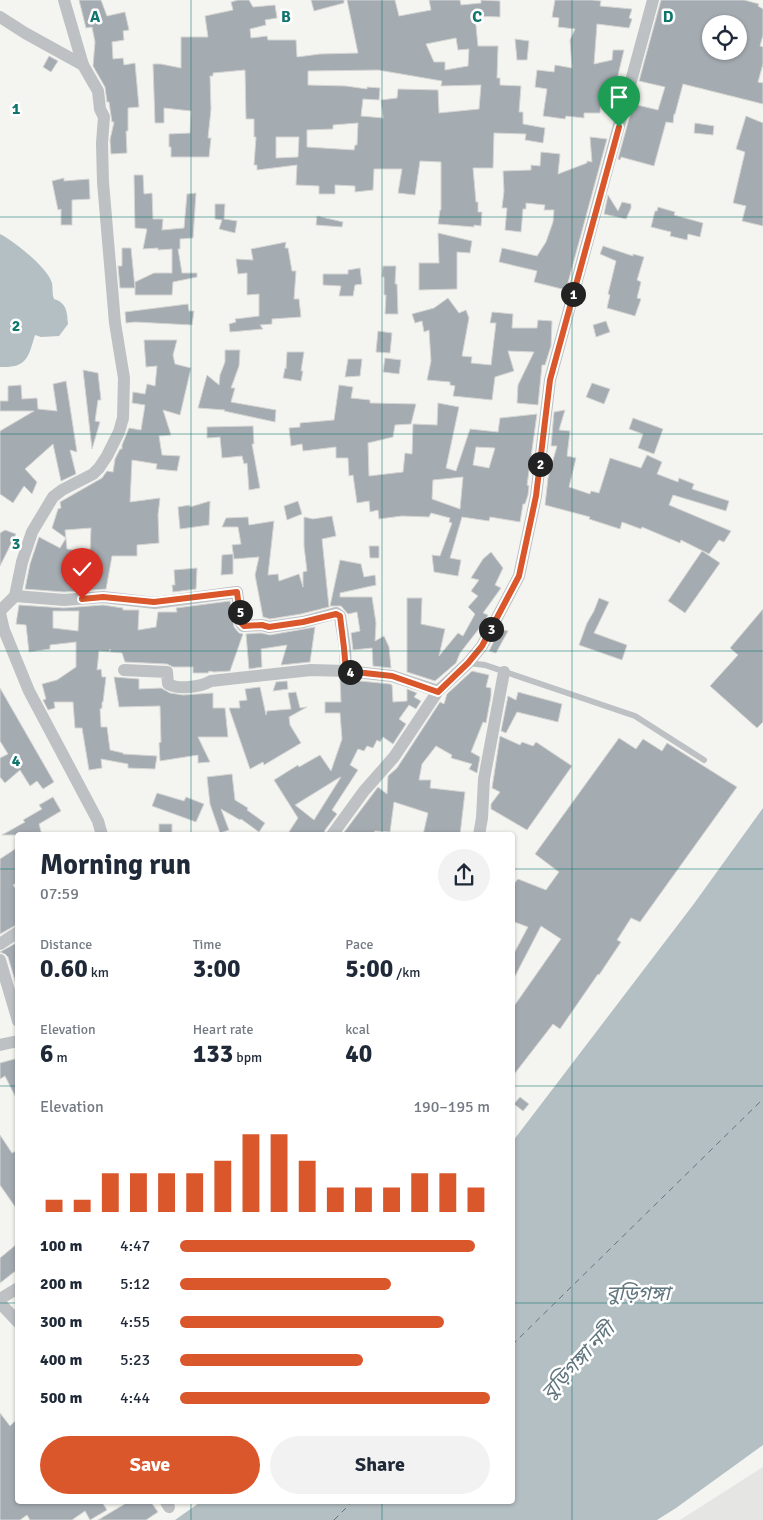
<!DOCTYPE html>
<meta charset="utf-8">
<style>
body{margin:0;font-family:Signika,"Noto Sans Bengali",sans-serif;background:#f2f2f3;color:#1f2937;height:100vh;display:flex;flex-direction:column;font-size:19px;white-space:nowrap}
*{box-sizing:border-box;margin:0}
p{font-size:16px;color:#747a83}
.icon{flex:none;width:28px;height:28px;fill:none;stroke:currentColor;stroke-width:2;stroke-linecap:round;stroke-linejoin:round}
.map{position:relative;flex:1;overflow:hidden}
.sheet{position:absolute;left:15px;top:832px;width:500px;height:672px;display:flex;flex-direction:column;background:#fff;border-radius:5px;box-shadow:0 1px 4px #0004}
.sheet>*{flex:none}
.fabs{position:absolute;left:702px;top:15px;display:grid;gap:10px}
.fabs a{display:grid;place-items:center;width:45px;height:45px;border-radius:50%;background:#fff;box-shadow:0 1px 4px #0004;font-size:25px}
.pin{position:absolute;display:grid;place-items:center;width:42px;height:42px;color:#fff;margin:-51px -21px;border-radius:50% 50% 50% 0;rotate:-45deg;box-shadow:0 0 5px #0007}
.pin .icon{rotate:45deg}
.km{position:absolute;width:25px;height:25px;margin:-12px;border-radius:50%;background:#222;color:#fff;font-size:14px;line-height:25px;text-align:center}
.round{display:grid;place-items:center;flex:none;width:52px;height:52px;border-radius:26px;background:#f2f2f3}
.head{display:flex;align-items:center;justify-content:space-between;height:85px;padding:0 25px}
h1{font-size:28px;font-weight:700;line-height:38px}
.stats{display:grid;grid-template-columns:repeat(3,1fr);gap:8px;height:85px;padding:5px 25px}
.stats div{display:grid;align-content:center}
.stats b{font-size:25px;font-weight:700}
.stats small{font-size:14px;font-weight:400}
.stats p{font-size:14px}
.chart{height:140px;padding:10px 25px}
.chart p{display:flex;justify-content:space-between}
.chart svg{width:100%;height:90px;margin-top:5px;stroke:#d9572b;stroke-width:6}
.button{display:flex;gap:10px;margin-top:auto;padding:10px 25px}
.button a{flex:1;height:58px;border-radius:30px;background:#d9572b;color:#fff;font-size:20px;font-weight:700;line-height:58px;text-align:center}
.button a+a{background:#f2f2f3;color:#1f2937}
ul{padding:0 25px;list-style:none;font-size:16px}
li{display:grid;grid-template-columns:80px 60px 1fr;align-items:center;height:38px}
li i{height:12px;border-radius:6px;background:#d9572b}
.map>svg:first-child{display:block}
</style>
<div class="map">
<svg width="763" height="1520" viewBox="0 0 763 1520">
<rect width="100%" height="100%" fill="#f4f4f0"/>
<!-- built -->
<polygon fill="#e5e6e4" points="763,1467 763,1520 680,1520"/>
<!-- water -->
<g fill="#b4bfc3">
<path d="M0 234C14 241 48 268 52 283 53 289 52 294 54 299 67 303 67 312 68 324L59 336 41 337 35 335C28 358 27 368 0 367Z"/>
<polygon points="763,808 763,1445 676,1508 657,1520 175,1520 199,1503 512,1502 513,1141 693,905"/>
</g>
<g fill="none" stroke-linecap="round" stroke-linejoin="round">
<!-- ferry -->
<g stroke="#60757d" stroke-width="1" stroke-dasharray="6 5" stroke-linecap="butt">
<polyline points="512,1345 763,1099"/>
<polyline points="334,1520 352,1502"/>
</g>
</g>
<!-- building -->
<g fill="#a4abb1" stroke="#d5d5d3" fill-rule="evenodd">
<polygon points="79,0 101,0 107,16 125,12 129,30 123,31 124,40 112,42 113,59 123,58 124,65 135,63 139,107 128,108 128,131 126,131 127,153 111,154 110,140 114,122 112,122 109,102 107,102 105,87 93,66 95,42 92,27 86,28"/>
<path d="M238 0H249L253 7 275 5 277 18 265 20 266 25 250 29 251 38 267 36 268 40H296L297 57 320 54 358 53 347 0H395L399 16 431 10 429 0H460L461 5 481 3V0L500 1V17L475 16 478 46H498L497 78H500V85L521 86 519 112H523V124L545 128 543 143 525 140 526 134 494 133 493 168H473L476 202H478V212H482L481 226 474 225V227L438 224 440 210H441V162L420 161 415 195 398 193 402 169H374L373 190 355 192V186L335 185V194H319V186L296 185 297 165 257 170V165H254L256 137H254V119H246L245 70 213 73V76H210L211 109 208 138H211L209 157H171V147H169V134L190 133 191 111 164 108V123H155L153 64H161L181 68V37H208L205 16 233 10 231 2ZM456 38 458 50 469 49 468 66 445 70V62H434L426 44ZM378 70 442 81 441 86 481 85 479 109 439 113 438 90 398 89 397 98 381 100 383 118 361 116 363 99 379 100 380 88 367 87V89L346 86 308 85V71ZM358 123 357 145H355L354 150 307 147V130L333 129V125ZM276 137H299L298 157 276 158Z"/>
<polygon points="311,0 344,0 344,3 314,11"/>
<polygon points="555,0 592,0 601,1 600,6 632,9 629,18 632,19 629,28 597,24 594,64 612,60 613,50 624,50 613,96 601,97 600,113 584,113 584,118 566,116 565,119 543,116 547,89 535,87 537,70 554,72 555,65 572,68 570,40 575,29 558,27 559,18 552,17"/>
<path d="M661 0H744L759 4 758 6 763 9V35L760 46 763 47V64L758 82 763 83V104L683 84 675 114H674L673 123 666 122 654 166 621 157 620 160 618 159 633 104 658 110 665 87 639 81ZM711 24H739V51H711Z"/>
<polygon points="515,39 529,41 527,60 517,60"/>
<polygon points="49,56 58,61 51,72 43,67"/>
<polygon points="746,116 763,123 763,226 742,221 746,206 733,203 745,152 736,149"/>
<polygon points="695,123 714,126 713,135 694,133"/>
<polygon points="590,137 607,139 566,290 534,282 537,271 499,262 502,248 537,256 546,242 553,222 554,210 544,210 545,205 526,203 526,209 523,209 521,232 505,230 507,208 502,208 504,191 503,171 531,170 531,165 540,166 541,152 560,154 558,174 587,163 587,161 592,162"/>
<polygon points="134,175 143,175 144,194 152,193 153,219 163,219 162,230 184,228 187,194 196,193 193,238 180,239 180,249 178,249 182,273 197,273 197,277 173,282 172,295 135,295 135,282 154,273 172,273 172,249 158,250 158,248 143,249 147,229 135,228"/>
<polygon points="64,178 64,181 89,179 90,199 72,200 72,225 61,225 61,209 58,210 52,181"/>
<polygon points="608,195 618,211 622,202 631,204 631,208 626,219 604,214"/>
<polygon points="215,204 225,204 224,219 237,221 235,233 219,229 222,220 215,219"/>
<polygon points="658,207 675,212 674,215 703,223 700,237 688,234 687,240 670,236 671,232 651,227 655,211 657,211"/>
<polygon points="317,216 343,222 342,227 316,225"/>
<polygon points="438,233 472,241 470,253 457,252 457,289 419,290 419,263 439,263"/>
<polygon points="286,242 285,248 288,248 292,271 296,271 294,299 299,299 301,317 272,319 272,324 260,325 263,329 230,332 229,324 236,322 235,319 259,316 259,294 247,295 247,273 238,274 236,259 253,260 251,249"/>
<polygon points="603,246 633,256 633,254 644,257 637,280 641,282 637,298 641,299 635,316 607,308 610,295 608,294 616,261 600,254"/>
<polygon points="122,248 131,248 135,288 120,288 118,266 122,266"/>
<polygon points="383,266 396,266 395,284 397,284 398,314 385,314 386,295 384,295 384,277 382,277"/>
<polygon points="360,268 362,284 355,285 353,296 339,296 341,286 323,285 323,274 348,274 348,270"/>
<polygon points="448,298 459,313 466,310 469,318 462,356 472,357 471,363 491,365 496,323 490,323 492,312 513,314 512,328 537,328 538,320 552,321 551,346 545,365 542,365 538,405 517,403 518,385 534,352 508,351 514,371 495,377 492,400 453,396 455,386 450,385 450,382 427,380 431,361 429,330 424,332 422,321 415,323 412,314 434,308"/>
<polygon points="188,304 189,311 194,311 192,325 135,322 126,323 125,312"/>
<polygon points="606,321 610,332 596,337 593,325"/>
<polygon points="378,331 392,333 390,353 376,352"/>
<path d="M144 340H177L173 355 175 364 191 368 180 415 163 410 171 435 159 436 162 455 180 456 177 471 156 469 157 464 132 460 130 502 160 498 158 515 159 543 137 545V556H112L106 589 64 592 25 589 30 564 39 537 60 548 66 538 52 528 58 509 61 508 60 502 102 478 107 471 113 472 115 459 120 449H122V445L129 428 141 430 145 405 132 403 133 392 145 394 147 384 155 386 157 366 146 367ZM91 528 90 553 67 549 65 530Z"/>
<polygon points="225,350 240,350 239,366 231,388 235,388 231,402 276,410 275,422 224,411 225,410 198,408 207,375 219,385 220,375 225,362"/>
<polygon points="287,352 304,352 301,371 303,371 301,381 283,378 285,368 286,369"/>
<polygon points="385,358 401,360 399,374 383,372"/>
<polygon points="348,359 362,359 360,376 345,377"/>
<polygon points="83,370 98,373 101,400 98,400 95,421 100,422 92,449"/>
<polygon points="66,381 77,452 70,450 76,474 61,481 53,444 25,469 37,482 32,494 24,486 13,503 0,494 0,431 34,411 0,411 0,401 8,401 8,386 21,385 22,399 37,398 38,409 57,411 53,384"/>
<polygon points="592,383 610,389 604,404 586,397"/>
<path d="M339 385 353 387 351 398 370 400V403L416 404 411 424 395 425 393 437 368 443 369 476 403 472 405 453 412 454 413 424 437 425 438 403 459 407 446 468 456 471 470 429 498 432 500 418 537 414 527 485 529 486 528 495 525 504H523L520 522 490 517 489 521 462 517 450 558 461 560 458 576 434 572 432 555 440 556 452 523 449 522 450 518 431 513 429 517 402 516 379 519 378 510 370 512 369 501 357 503 353 475 349 476 348 458H336V447L303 451 302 444 291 446 289 428 300 427V423L334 420ZM476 447 495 448 489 468 473 465ZM463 477 460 509 432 499 433 480Z"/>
<polygon points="565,410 559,430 570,431 567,456 576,458 569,487 590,494 591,491 599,493 610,458 641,468 647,455 662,462 657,474 678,482 679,478 694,484 692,489 729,501 726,511 673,495 669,505 731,531 724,542 719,540 709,554 681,540 680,543 642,527 641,529 622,522 620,529 589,519 590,517 545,505 548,478 557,446 551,446 554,412"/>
<polygon points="633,418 663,429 654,454 638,448 643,434 629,429"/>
<polygon points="253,426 254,444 252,444 260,488 249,490 247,463 244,464 242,456 222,458 220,437 207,438 207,427"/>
<polygon points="210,501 209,525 180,529 178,507 190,505 190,507"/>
<polygon points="298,501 302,514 287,520 284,506"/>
<polygon points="332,516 336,536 322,539 329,607 301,614 270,619 263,617 255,575 259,557 234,559 232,545 241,544 238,527 222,527 226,518 248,517 249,525 274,521 268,575 278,574 279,581 299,574 303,587 303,572 307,571 304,546 304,517 313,519"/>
<polygon points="5,530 16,534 0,566 0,533"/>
<polygon points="369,546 379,546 379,558 370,558"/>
<polygon points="702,551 720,563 685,613 668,601"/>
<polygon points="491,552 503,568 495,585 501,588 483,613 488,615 485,621 460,653 456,663 435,681 407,672 407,598 422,598 421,624 445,629 439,656 458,633 463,636 475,614 468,607 478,596 471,591 479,580 471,578 483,559"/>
<polygon points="233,554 233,574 221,575 222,555"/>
<polygon points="340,560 361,564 364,577 375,575 376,585 340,593 340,597 372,597 376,623 375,641 384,636 389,647 391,668 373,666 372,648 353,650 351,633 360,631 357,612 348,614 341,606 330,606"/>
<polygon points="197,568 196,589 173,592 172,585 175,585 174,570"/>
<polygon points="599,598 609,602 594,633 627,645 622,660 579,645 587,623 594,611"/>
<path d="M230 601 234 627 239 633 243 634 230 671 214 672 209 671 208 673H193V667H173L167 664 125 662 122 653 110 652V649L109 652 99 651 97 670 101 669 102 677H106L103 702H102V708L100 709 101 727H107L110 750 123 753V754L157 756 155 769 128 768V764L101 759 102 768 89 770 82 728H75L73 702H54L55 708 48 710 43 700 46 699 42 684 57 680 76 667V642L50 645V649L29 652 26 625 16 624 19 605 64 608 103 605 123 608V610H139L138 630 156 627 158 612H177L176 608ZM53 611H79L78 631 53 628Z"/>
<polygon points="763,609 763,722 757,728 710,686 738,655 730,648"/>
<polygon points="315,627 310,662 281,665 287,645 261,649 262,667 249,669 246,634 261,633 270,635"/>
<polygon points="500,629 508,631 496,653 489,651"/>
<polygon points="472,671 489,675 486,687 491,688 491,696 486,723 483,722 471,752 480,757 477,773 469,769 472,764 451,758 452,755 436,746 422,764 419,780 431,780 430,788 465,792 460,835 423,835 428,813 394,802 390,832 375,831 373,835 342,835 378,787 387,794 388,776 397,768 440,702 444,704 447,694"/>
<polygon points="114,677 139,679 139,689 161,688 170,693 183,695 213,693 213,708 225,708 228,737 198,737 210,762 198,763 198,755 160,761 159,743 161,742 160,706 119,707"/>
<path d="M340 679 390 684 392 685 393 702 407 701V689L417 693 414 697 421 701 416 709 409 705 399 719 406 724 393 744 383 737 380 742 377 740 373 748 367 746 364 751 358 749 350 765 358 770 332 810 337 814 325 830 324 835H287L298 818 274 780 298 765 299 767 320 755 331 771 342 739 340 713H325V702H341ZM341 777 314 820 295 805 337 779Z"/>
<polygon points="287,681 288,689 273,691 276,682"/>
<polygon points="260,687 266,715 267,711 291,709 288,693 296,692 300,708 307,707 289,717 290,725 301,743 264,765 263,762 250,769 229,708 240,708 239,701 247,700 245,689"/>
<polygon points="0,688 54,782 43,789 37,781 30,786 20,770 5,783 0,777 0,758 8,754 0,741"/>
<polygon points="518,692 562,704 558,722 517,712 506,733 501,731 508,696 516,700"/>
<polygon points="500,736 520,745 522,742 533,746 536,742 572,766 527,830 491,809 491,804 500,792 492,788"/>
<polygon points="619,738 636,749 643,739 662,751 667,743 737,787 640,922 631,918 617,940 621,942 599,975 598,974 560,1029 553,1024 512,1077 512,1009 561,939 541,926 512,982 512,957 528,927 512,921 512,886 518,879 546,890 559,872 535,854"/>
<polygon points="232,774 235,800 248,808 247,810 265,823 259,832 241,819 240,820 221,809 229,830 220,833 210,804 207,777"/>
<polygon points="157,793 184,801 186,797 204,804 196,822 152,806"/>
<polygon points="53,797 61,811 39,824 42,835 2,835 25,822 23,820 42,809 39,805"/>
<rect x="159" y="824" width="13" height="11"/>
<polygon points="18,847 18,882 13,885 18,892 18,924 0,934 0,859"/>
<polygon points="18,942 18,991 8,957 5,954 0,952"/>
<polygon points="18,1058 18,1102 5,1076 0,1079 0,1063"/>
<polygon points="520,1097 529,1104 523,1111 514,1104"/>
<polygon points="0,1135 12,1153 18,1150 18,1211 0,1185"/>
<polygon points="18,1243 18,1269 0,1283 0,1258"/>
<polygon points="0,1413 10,1426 18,1418 18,1502 102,1502 107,1510 90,1520 85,1511 72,1520 30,1520 27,1515 20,1520 0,1520"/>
<polygon points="128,1502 151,1502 158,1512 146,1520 98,1520"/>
</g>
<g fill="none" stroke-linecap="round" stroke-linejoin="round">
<!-- service -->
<polyline stroke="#bdc1c4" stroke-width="6" points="468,663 485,665 635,716 704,760"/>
<!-- minor -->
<g stroke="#bdc1c4" stroke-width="12">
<polyline points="64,0 83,65"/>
<polyline points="0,17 25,33 83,65 98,91 100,109 104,117 102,143 103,182 115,323 124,378 123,418 119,432 107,456 99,468 93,474 62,490 53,497 32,532 22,562 15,596 0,611"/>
<polyline points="15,596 64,600 103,597 155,603 237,592 241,623 243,626 262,625 269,627 303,622 336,613 340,616 345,648 346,671"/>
<polyline points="0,613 4,630 29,691 98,821 102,835"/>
<path d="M124 670 167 672 168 684C179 690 200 687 211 681L311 670 346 671 392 676 438 691"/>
<polyline points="332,835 364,791 394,757 438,691 468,663 482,646 519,576 536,496 550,380 653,0"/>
<polyline points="479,835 482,818 484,779 504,672"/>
<polyline points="0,944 18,932"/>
<polyline points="0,960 18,1021"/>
<polyline points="0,1045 18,1041"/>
<polyline points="0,1299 18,1288"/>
<polyline points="0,1303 18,1322"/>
<polyline points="166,1502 169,1507"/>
</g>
</g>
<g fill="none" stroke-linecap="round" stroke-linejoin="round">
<!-- route casing -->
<g stroke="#fff" stroke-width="10">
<polyline id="route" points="82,599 103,597 154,602 237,592 241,623 244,626 262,625 269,627 303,622 336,614 340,616 344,648 346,671 392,676 438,692 468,663 482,646 519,576 536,496 550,380 619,127"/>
</g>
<!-- route -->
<use href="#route" stroke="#d9572b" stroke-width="6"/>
</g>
<!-- grid -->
<path fill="none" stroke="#0f766e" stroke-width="1" stroke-opacity="0.55" d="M191 0V835M382 0V835M572 0V1520M0 217H763M0 434H763M0 651H763M0 869H18M512 869H763M0 1086H18M512 1086H763M0 1303H18M512 1303H763M191 1502V1520M382 1502V1520"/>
<g text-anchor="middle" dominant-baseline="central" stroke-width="5" stroke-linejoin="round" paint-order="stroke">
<!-- water labels -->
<g font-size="20" font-style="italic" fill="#60757d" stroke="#fff">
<text x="638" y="1293">বুড়িগঙ্গা</text>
<text transform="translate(578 1361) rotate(-47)">বুড়িগঙ্গা নদী</text>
</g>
</g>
<g font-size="16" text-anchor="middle" font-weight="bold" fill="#0f766e" stroke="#fff" stroke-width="5" stroke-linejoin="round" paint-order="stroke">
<text x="95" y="22">A</text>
<text x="286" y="22">B</text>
<text x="477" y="22">C</text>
<text x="668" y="22">D</text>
<text x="16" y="114">1</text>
<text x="16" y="331">2</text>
<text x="16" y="549">3</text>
<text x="16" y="766">4</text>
</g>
</svg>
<div class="fabs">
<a><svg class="icon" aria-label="locate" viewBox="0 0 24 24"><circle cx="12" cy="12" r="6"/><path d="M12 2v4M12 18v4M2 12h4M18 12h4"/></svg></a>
</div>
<div class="pin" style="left:619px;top:127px;background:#1e9e55"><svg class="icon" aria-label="arrive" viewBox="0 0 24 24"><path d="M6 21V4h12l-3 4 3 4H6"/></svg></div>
<div class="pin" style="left:82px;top:599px;background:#d93025"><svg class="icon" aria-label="check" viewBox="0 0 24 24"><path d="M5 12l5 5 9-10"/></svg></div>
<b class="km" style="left:573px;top:294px">1</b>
<b class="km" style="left:540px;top:464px">2</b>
<b class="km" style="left:491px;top:629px">3</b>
<b class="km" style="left:350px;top:672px">4</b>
<b class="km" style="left:240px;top:612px">5</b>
<section class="sheet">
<div class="head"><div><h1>Morning run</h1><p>07:59</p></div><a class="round"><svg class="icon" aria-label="share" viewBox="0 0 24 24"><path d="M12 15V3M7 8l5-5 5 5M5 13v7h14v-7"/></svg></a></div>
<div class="stats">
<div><p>Distance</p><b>0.60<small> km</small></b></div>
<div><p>Time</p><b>3:00</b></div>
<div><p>Pace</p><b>5:00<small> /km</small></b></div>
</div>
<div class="stats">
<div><p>Elevation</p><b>6<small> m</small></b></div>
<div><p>Heart rate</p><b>133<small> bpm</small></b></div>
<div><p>kcal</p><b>40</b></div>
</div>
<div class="chart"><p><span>Elevation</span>190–195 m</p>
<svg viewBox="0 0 160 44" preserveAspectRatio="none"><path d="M5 44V38M15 44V38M25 44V25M35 44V25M45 44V25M55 44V25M65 44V19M75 44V6M85 44V6M95 44V19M105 44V32M115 44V32M125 44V32M135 44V25M145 44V25M155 44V32"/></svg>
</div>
<ul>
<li><b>100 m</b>4:47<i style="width:95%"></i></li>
<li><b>200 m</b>5:12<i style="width:68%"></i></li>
<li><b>300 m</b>4:55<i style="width:85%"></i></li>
<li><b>400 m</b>5:23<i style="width:59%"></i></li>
<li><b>500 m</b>4:44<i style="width:100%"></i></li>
</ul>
<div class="button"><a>Save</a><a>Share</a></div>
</section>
</div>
